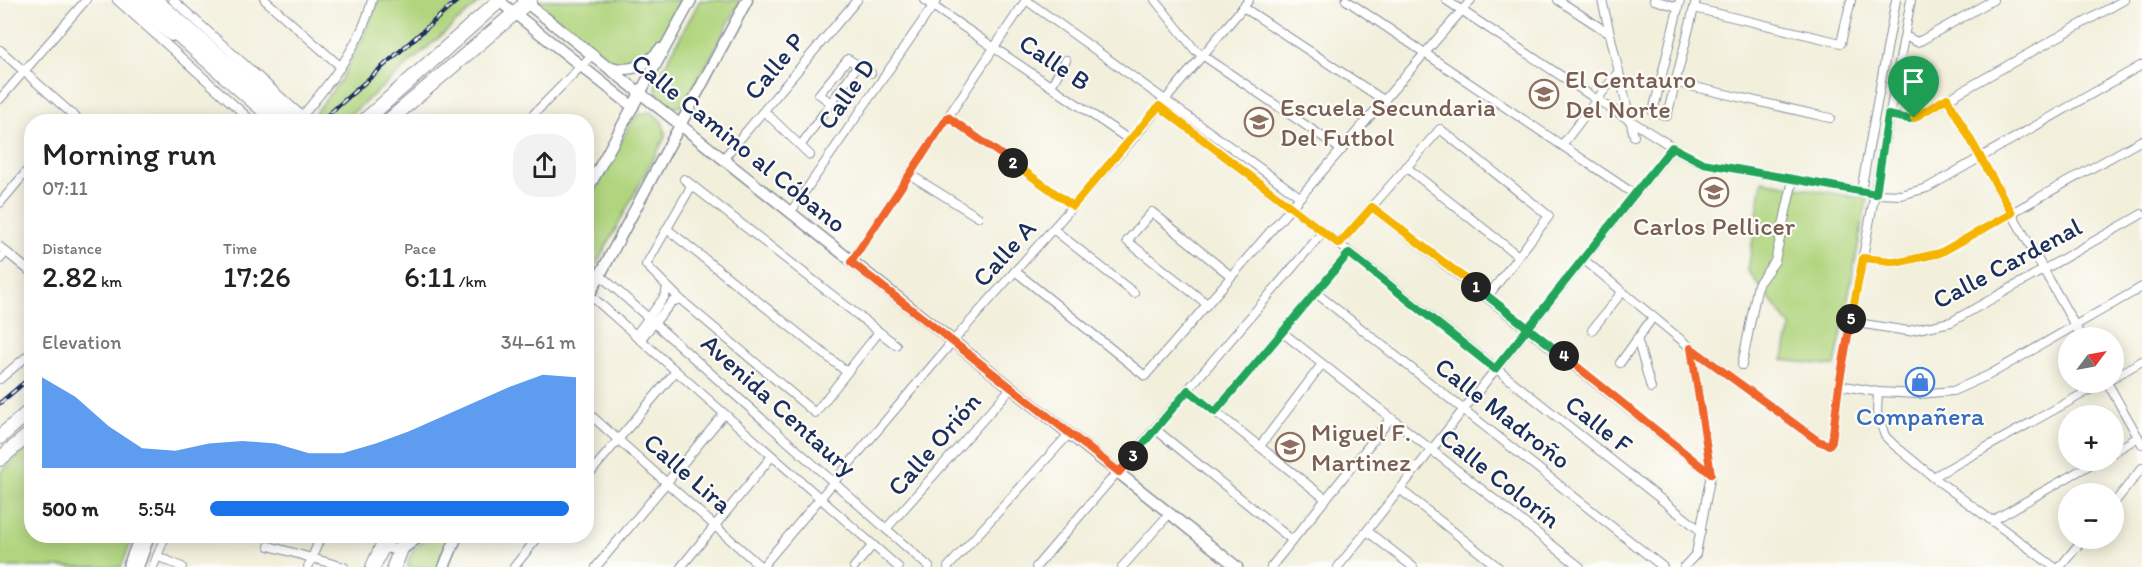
<!DOCTYPE html>
<meta charset="utf-8">
<style>
body{margin:0;font-family:Itim,sans-serif;background:#f2f2f2;color:#222;height:100vh;display:flex;flex-direction:column;font-size:22px;white-space:nowrap}
*{box-sizing:border-box;margin:0}
p{font-size:20px;color:#767676}
.icon{flex:none;width:33px;height:33px;fill:none;stroke:currentColor;stroke-width:2;stroke-linecap:round;stroke-linejoin:round}
.map{position:relative;flex:1;overflow:hidden}
.side{position:absolute;left:24px;top:114px;width:570px;height:429px;display:flex;flex-direction:column;background:#fff;border-radius:24px;box-shadow:0 3px 15px #0003}
.side>*{flex:none}
.needle{width:39px;rotate:58deg}
.tools{position:absolute;left:2058px;top:327px;display:grid;gap:12px}
.tools a{display:grid;place-items:center;width:66px;height:66px;border-radius:50%;background:#fff;box-shadow:0 3px 15px #0003;font-size:30px}
.pin{position:absolute;display:grid;place-items:center;width:51px;height:51px;color:#fff;margin:-62px -26px;border-radius:50% 50% 50% 0;rotate:-45deg;box-shadow:0 0 6px #0007}
.pin .icon{rotate:45deg}
.km{position:absolute;width:30px;height:30px;margin:-15px;border-radius:50%;background:#222;color:#fff;font-size:16px;line-height:30px;text-align:center}
.round{display:grid;place-items:center;flex:none;width:63px;height:63px;border-radius:24px;background:#f2f2f2}
.headline{display:flex;align-items:center;justify-content:space-between;height:102px;padding:0 18px}
h1{font-size:33px;font-weight:600;line-height:45px}
.figures{display:grid;grid-template-columns:repeat(3,1fr);gap:9px;height:102px;padding:6px 18px}
.figures div{display:grid;align-content:center}
.figures b{font-size:30px;font-weight:600}
.figures small{font-size:16px;font-weight:400}
.figures p{font-size:16px}
.chart{height:168px;padding:12px 18px}
.chart p{display:flex;justify-content:space-between}
.chart svg{width:100%;height:108px;margin-top:6px;fill:#1a73e8;opacity:.7}
ul{padding:0 18px;list-style:none;font-size:20px}
li{display:grid;grid-template-columns:96px 72px 1fr;align-items:center;height:45px}
li i{height:15px;border-radius:8px;background:#1a73e8}
.map>svg:first-child{display:block}
</style>
<div class="map">
<svg width="2142" height="567" viewBox="0 0 2142 567">
<rect width="100%" height="100%" fill="#fdfcf7"/>
<filter id="ink" filterUnits="userSpaceOnUse"><feTurbulence type="fractalNoise" baseFrequency=".0167" numOctaves="2"/><feDisplacementMap in="SourceGraphic" scale="12" xChannelSelector="R" yChannelSelector="G"/><feConvolveMatrix kernelMatrix="1 2 1 2 8 2 1 2 1" color-interpolation-filters="sRGB"/></filter>
<filter id="wash" filterUnits="userSpaceOnUse"><feTurbulence type="fractalNoise" baseFrequency=".008" numOctaves="4" result="noise"/><feDisplacementMap in="SourceGraphic" scale="24" xChannelSelector="R" yChannelSelector="G"/><feGaussianBlur stdDeviation="1.35" result="paint"/><feColorMatrix in="noise" values="0 0 0 0 0 0 0 0 0 0 0 0 0 0 0 0 0 1.4 0 .05"/><feComposite in="paint" operator="in"/></filter>
<g filter="url(#wash)">
<rect width="100%" height="100%" fill="#f2efdb"/>
<!-- green -->
<g fill="#b1d57f" stroke="#66826e" stroke-width="1.5">
<polygon points="378,0 482,0 343,121 311,122 310,120 340,81 362,39"/>
<path d="M541 0H681C672 16 658 53 642 60 633 63 623 63 613 63L537 3Z"/>
<polygon points="700,0 741,0 686,103 678,107 667,108 656,93 656,82"/>
<path d="M650 112C661 118 665 124 665 137L587 282V205L632 121 640 114Z"/>
<polygon points="1762,181 1867,199 1835,366 1783,360 1791,327 1748,271"/>
<polygon points="31,445 32,536 134,536 121,567 0,567 0,473"/>
<path d="M431 536H452L437 567H408C408 551 419 544 431 536Z"/>
</g>
</g>
<g filter="url(#ink)">
<g fill="none" stroke-linecap="round" stroke-linejoin="round">
<!-- minor casing -->
<g stroke="#868f9c" stroke-width="10">
<g id="minor">
<polyline points="117,0 253,122"/>
<path d="M173 0 302 116C330 83 362 43 372 0"/>
<polyline points="265,0 340,66"/>
<polyline points="924,0 1131,141"/>
<polyline points="1026,0 1300,197"/>
<polyline points="1155,0 1195,50 1342,150"/>
<polyline points="1346,0 1634,194"/>
<polyline points="1446,0 1596,99 1687,156 1703,163 1876,194 1901,195 1927,188 2142,65"/>
<polyline points="1558,0 1610,34"/>
<polyline points="1602,0 1634,136"/>
<polyline points="1654,0 1678,7"/>
<polyline points="1680,0 1653,112 1667,116 1696,0"/>
<polyline points="1243,7 1385,101"/>
<polyline points="1694,8 1841,43 1851,0"/>
<polyline points="1905,36 1917,42 1922,40 1993,0"/>
<polyline points="0,50 81,122"/>
<polyline points="1677,83 1830,118"/>
<polyline points="1051,86 1066,60"/>
<polyline points="1947,98 2082,338"/>
<polyline points="0,99 86,0"/>
<polyline points="831,103 819,94 848,59 871,73"/>
<polyline points="1159,106 1339,244 1701,531"/>
<polyline points="764,111 810,155"/>
<polyline points="1888,115 1909,119 1914,118 2124,0"/>
<polyline points="948,117 1073,206"/>
<polyline points="67,122 73,114"/>
<polyline points="526,122 592,55"/>
<polyline points="801,145 858,65"/>
<polyline points="1562,145 1619,71"/>
<polyline points="723,159 857,0"/>
<polyline points="1406,167 1518,256"/>
<polyline points="909,174 978,217"/>
<polyline points="684,179 896,345"/>
<polyline points="692,185 646,265 680,299 815,413 879,332"/>
<polyline points="1861,191 1896,0"/>
<polyline points="0,203 32,165"/>
<polyline points="1372,207 1711,474"/>
<polyline points="790,213 937,0"/>
<polyline points="667,229 847,372"/>
<polyline points="1053,229 1134,293"/>
<polyline points="1339,244 1440,129 1549,216 1488,296"/>
<polyline points="0,247 32,273"/>
<polyline points="1863,258 1900,262 1940,253 2142,140"/>
<polyline points="0,259 6,252"/>
<polyline points="1583,259 1691,348 1818,441 1829,445 1832,441 1839,385 1911,0"/>
<polyline points="851,262 1026,0"/>
<polyline points="1015,271 1145,376 1471,0"/>
<polyline points="600,275 929,567"/>
<polyline points="1316,293 1663,567"/>
<polyline points="590,295 898,567"/>
<polyline points="1207,304 1127,241 1152,212 1231,276"/>
<polyline points="1851,322 1908,331 1951,322 2142,214"/>
<polyline points="1592,330 1622,292"/>
<polyline points="1282,332 1580,567"/>
<polyline points="635,336 665,296 667,287"/>
<polyline points="1637,338 1651,388"/>
<polyline points="640,340 672,302 680,299"/>
<polyline points="1620,363 1653,317"/>
<polyline points="1742,365 1758,284 1775,261 1793,180"/>
<polyline points="2114,377 2142,361"/>
<polyline points="0,379 32,352"/>
<polyline points="2107,382 2142,444"/>
<polyline points="1839,385 1878,392 1918,394 1953,391 1989,375 2142,287"/>
<polyline points="1188,390 1326,499"/>
<polyline points="1878,392 1877,412 1885,436 1893,444 1933,477 2054,567"/>
<polyline points="586,411 761,567"/>
<polyline points="1215,412 1349,253"/>
<polyline points="1155,429 1292,540"/>
<polyline points="1260,446 1322,364"/>
<polyline points="2114,452 2138,437"/>
<polyline points="1933,477 2104,382"/>
<polyline points="586,478 676,371"/>
<polyline points="1401,490 1498,567"/>
<polyline points="2114,503 2142,468"/>
<polyline points="1992,521 2098,460"/>
<polyline points="886,529 1012,387"/>
<polyline points="1367,531 1413,567"/>
<polyline points="269,546 344,567"/>
<polyline points="157,556 182,567"/>
<polyline points="153,567 165,536"/>
<polyline points="308,567 321,536"/>
<polyline points="514,567 539,536"/>
<polyline points="596,567 724,414"/>
<polyline points="681,567 772,456"/>
<polyline points="762,567 953,341 1131,141 1249,0"/>
<polyline points="854,567 873,545"/>
<polyline points="948,567 1070,433"/>
<polyline points="1036,567 1323,232"/>
<polyline points="1122,567 1170,513"/>
<polyline points="1271,567 1391,418"/>
<polyline points="1338,567 1672,148"/>
<polyline points="1684,567 1696,554 1711,474 1691,348"/>
<polyline points="2060,567 2084,538"/>
</g>
</g>
<!-- tertiary casing -->
<g stroke="#868f9c" stroke-width="13">
<g id="tertiary">
<polyline points="127,0 171,36"/>
<polyline points="523,0 1237,567"/>
<polyline points="499,1 633,107"/>
<path d="M611 67C631 73 647 65 660 49"/>
<polyline points="586,192 691,0"/>
<polyline points="586,301 747,0"/>
<polyline points="382,546 400,551 420,536"/>
<polyline points="128,567 140,536"/>
<polyline points="138,567 149,536"/>
<polyline points="444,567 457,536"/>
</g>
</g>
<!-- primary casing -->
<g stroke="#868f9c" stroke-width="16">
<g id="primary">
<polyline points="139,0 277,122"/>
<polyline points="155,0 291,119"/>
<polyline points="363,122 500,0"/>
<polyline points="387,122 530,0"/>
<polyline points="0,437 32,409"/>
<polyline points="0,459 32,432"/>
<polyline points="373,567 387,536"/>
<polyline points="394,567 406,536"/>
</g>
</g>
<!-- minor -->
<use href="#minor" stroke="#fff" stroke-width="8"/>
<!-- tertiary -->
<use href="#tertiary" stroke="#fff" stroke-width="10"/>
<!-- primary -->
<use href="#primary" stroke="#fff" stroke-width="14"/>
<!-- rail casing -->
<g stroke="#1b2f5e" stroke-width="4.5">
<g id="rail">
<polyline points="320,122 458,0"/>
<polyline points="0,403 32,376"/>
</g>
</g>
<!-- rail -->
<use href="#rail" stroke="#fdfcf7" stroke-width="2" stroke-dasharray="7" stroke-linecap="butt"/>
</g>
</g>
<g fill="none" stroke-linecap="round" stroke-linejoin="round" filter="url(#ink)">
<!-- split-1 casing -->
<g stroke="#fff" stroke-width="12">
<polyline id="split-1" points="1476,287 1528,328 1672,147 1703,163 1876,194 1888,115 1909,119 1914,118"/>
</g>
<!-- split-2 casing -->
<g stroke="#fff" stroke-width="12">
<polyline id="split-2" points="1013,163 1073,206 1159,106 1339,244 1372,207 1476,287"/>
</g>
<!-- split-3 casing -->
<g stroke="#fff" stroke-width="12">
<polyline id="split-3" points="1013,163 948,117 851,262 1119,472 1133,456"/>
</g>
<!-- split-4 casing -->
<g stroke="#fff" stroke-width="12">
<polyline id="split-4" points="1133,456 1188,390 1215,412 1349,253 1495,369 1528,328 1564,356"/>
</g>
<!-- split-5 casing -->
<g stroke="#fff" stroke-width="12">
<polyline id="split-5" points="1564,356 1711,474 1691,348 1818,441 1829,445 1832,441 1839,385 1851,319"/>
</g>
<!-- split-6 casing -->
<g stroke="#fff" stroke-width="12">
<polyline id="split-6" points="1851,319 1863,258 1900,262 1940,253 2012,213 1947,98 1914,118"/>
</g>
<!-- split-1 -->
<use href="#split-1" stroke="#22a559" stroke-width="8"/>
<!-- split-2 -->
<use href="#split-2" stroke="#f5b400" stroke-width="8"/>
<!-- split-3 -->
<use href="#split-3" stroke="#f0652b" stroke-width="8"/>
<!-- split-4 -->
<use href="#split-4" stroke="#22a559" stroke-width="8"/>
<!-- split-5 -->
<use href="#split-5" stroke="#f0652b" stroke-width="8"/>
<!-- split-6 -->
<use href="#split-6" stroke="#f5b400" stroke-width="8"/>
</g>
<!-- icons -->
<defs>
<g id="school-ring" transform="scale(1.5)"><circle r="9.5" fill="#fdfcf7" stroke="#8d6e63" stroke-width="1.5"/><path d="M0-5L7-2L0 1L-7-2ZM-4 1L0 2.5L4 1V4Q0 6-4 4Z" fill="#8d6e63"/></g>
<g id="shop-ring" transform="scale(1.5)"><circle r="9.5" fill="#fdfcf7" stroke="#3f7fe0" stroke-width="1.5"/><path d="M-5-2.5h2.3a2.7 3.5 0 0 1 5.4 0H5L5.5 6h-11ZM-1.5-2.5h3a1.5 2.3 0 0 0-3 0Z" fill="#3f7fe0"/></g>
</defs>
<g fill-rule="evenodd">
<use href="#school-ring" x="1544" y="94"/>
<use href="#school-ring" x="1259" y="122"/>
<use href="#school-ring" x="1714" y="192"/>
<use href="#shop-ring" x="1920" y="382"/>
<use href="#school-ring" x="1290" y="447"/>
</g>
<g text-anchor="middle" dominant-baseline="central" stroke-width="4.5" stroke-linejoin="round" paint-order="stroke">
<!-- street labels -->
<g font-size="26" fill="#1b2f5e" stroke="#fdfcf7">
<text transform="translate(1055 62) rotate(34)">Calle B</text>
<text transform="translate(774 66) rotate(-50)">Calle P</text>
<text transform="translate(846 94) rotate(-55)">Calle D</text>
<text transform="translate(739 143) rotate(39)">Calle Camino al Cóbano</text>
<text transform="translate(1004 253) rotate(-48)">Calle A</text>
<text transform="translate(2007 263) rotate(-28)">Calle Cardenal</text>
<text transform="translate(779 405) rotate(42)">Avenida Centaury</text>
<text transform="translate(1503 413) rotate(38)">Calle Madroño</text>
<text transform="translate(1599 424) rotate(38)">Calle F</text>
<text transform="translate(934 444) rotate(-49)">Calle Orión</text>
<text transform="translate(688 473) rotate(41)">Calle Lira</text>
<text transform="translate(1500 478) rotate(38)">Calle Colorín</text>
</g>
<!-- education labels -->
<g font-size="26" fill="#785e54" stroke="#fdfcf7" text-anchor="start">
<text x="1565" y="79">El Centauro<tspan x="1565" dy="30">Del Norte</tspan></text>
<text x="1280" y="107">Escuela Secundaria<tspan x="1280" dy="30">Del Futbol</tspan></text>
<text x="1714" y="226" text-anchor="middle">Carlos Pellicer</text>
<text x="1311" y="432">Miguel F.<tspan x="1311" dy="30">Martinez</tspan></text>
</g>
<!-- shop labels -->
<g font-size="26" fill="#366cbe" stroke="#fdfcf7">
<text x="1920" y="416">Compañera</text>
</g>
</g>
</svg>
<div class="tools">
<a><svg class="needle" viewBox="-14 -14 28 28"><path d="M0-13l5 13h-10z" fill="#e53935"/><path d="M0 13l5-13h-10z" fill="#767676"/></svg></a>
<a>+</a>
<a>−</a>
</div>
<div class="pin" style="left:1914px;top:118px;background:#1e9e55"><svg class="icon" aria-label="arrive" viewBox="0 0 24 24"><path d="M6 21V4h12l-3 4 3 4H6"/></svg></div>
<b class="km" style="left:1476px;top:287px">1</b>
<b class="km" style="left:1013px;top:163px">2</b>
<b class="km" style="left:1133px;top:456px">3</b>
<b class="km" style="left:1564px;top:356px">4</b>
<b class="km" style="left:1851px;top:319px">5</b>
<section class="side">
<div class="headline"><div><h1>Morning run</h1><p>07:11</p></div><a class="round"><svg class="icon" aria-label="share" viewBox="0 0 24 24"><path d="M12 15V3M7 8l5-5 5 5M5 13v7h14v-7"/></svg></a></div>
<div class="figures">
<div><p>Distance</p><b>2.82<small> km</small></b></div>
<div><p>Time</p><b>17:26</b></div>
<div><p>Pace</p><b>6:11<small> /km</small></b></div>
</div>
<div class="chart"><p><span>Elevation</span>34–61 m</p>
<svg viewBox="0 0 160 44" preserveAspectRatio="none"><path d="M0 44V7L10 15L20 27L30 36L40 37L50 34L60 33L70 34L80 38L90 38L100 34L110 29L120 23L130 17L140 11L150 6L160 7V44z"/></svg>
</div>
<ul>
<li><b>500 m</b>5:54<i style="width:98%"></i></li>
</ul>
</section>
</div>
